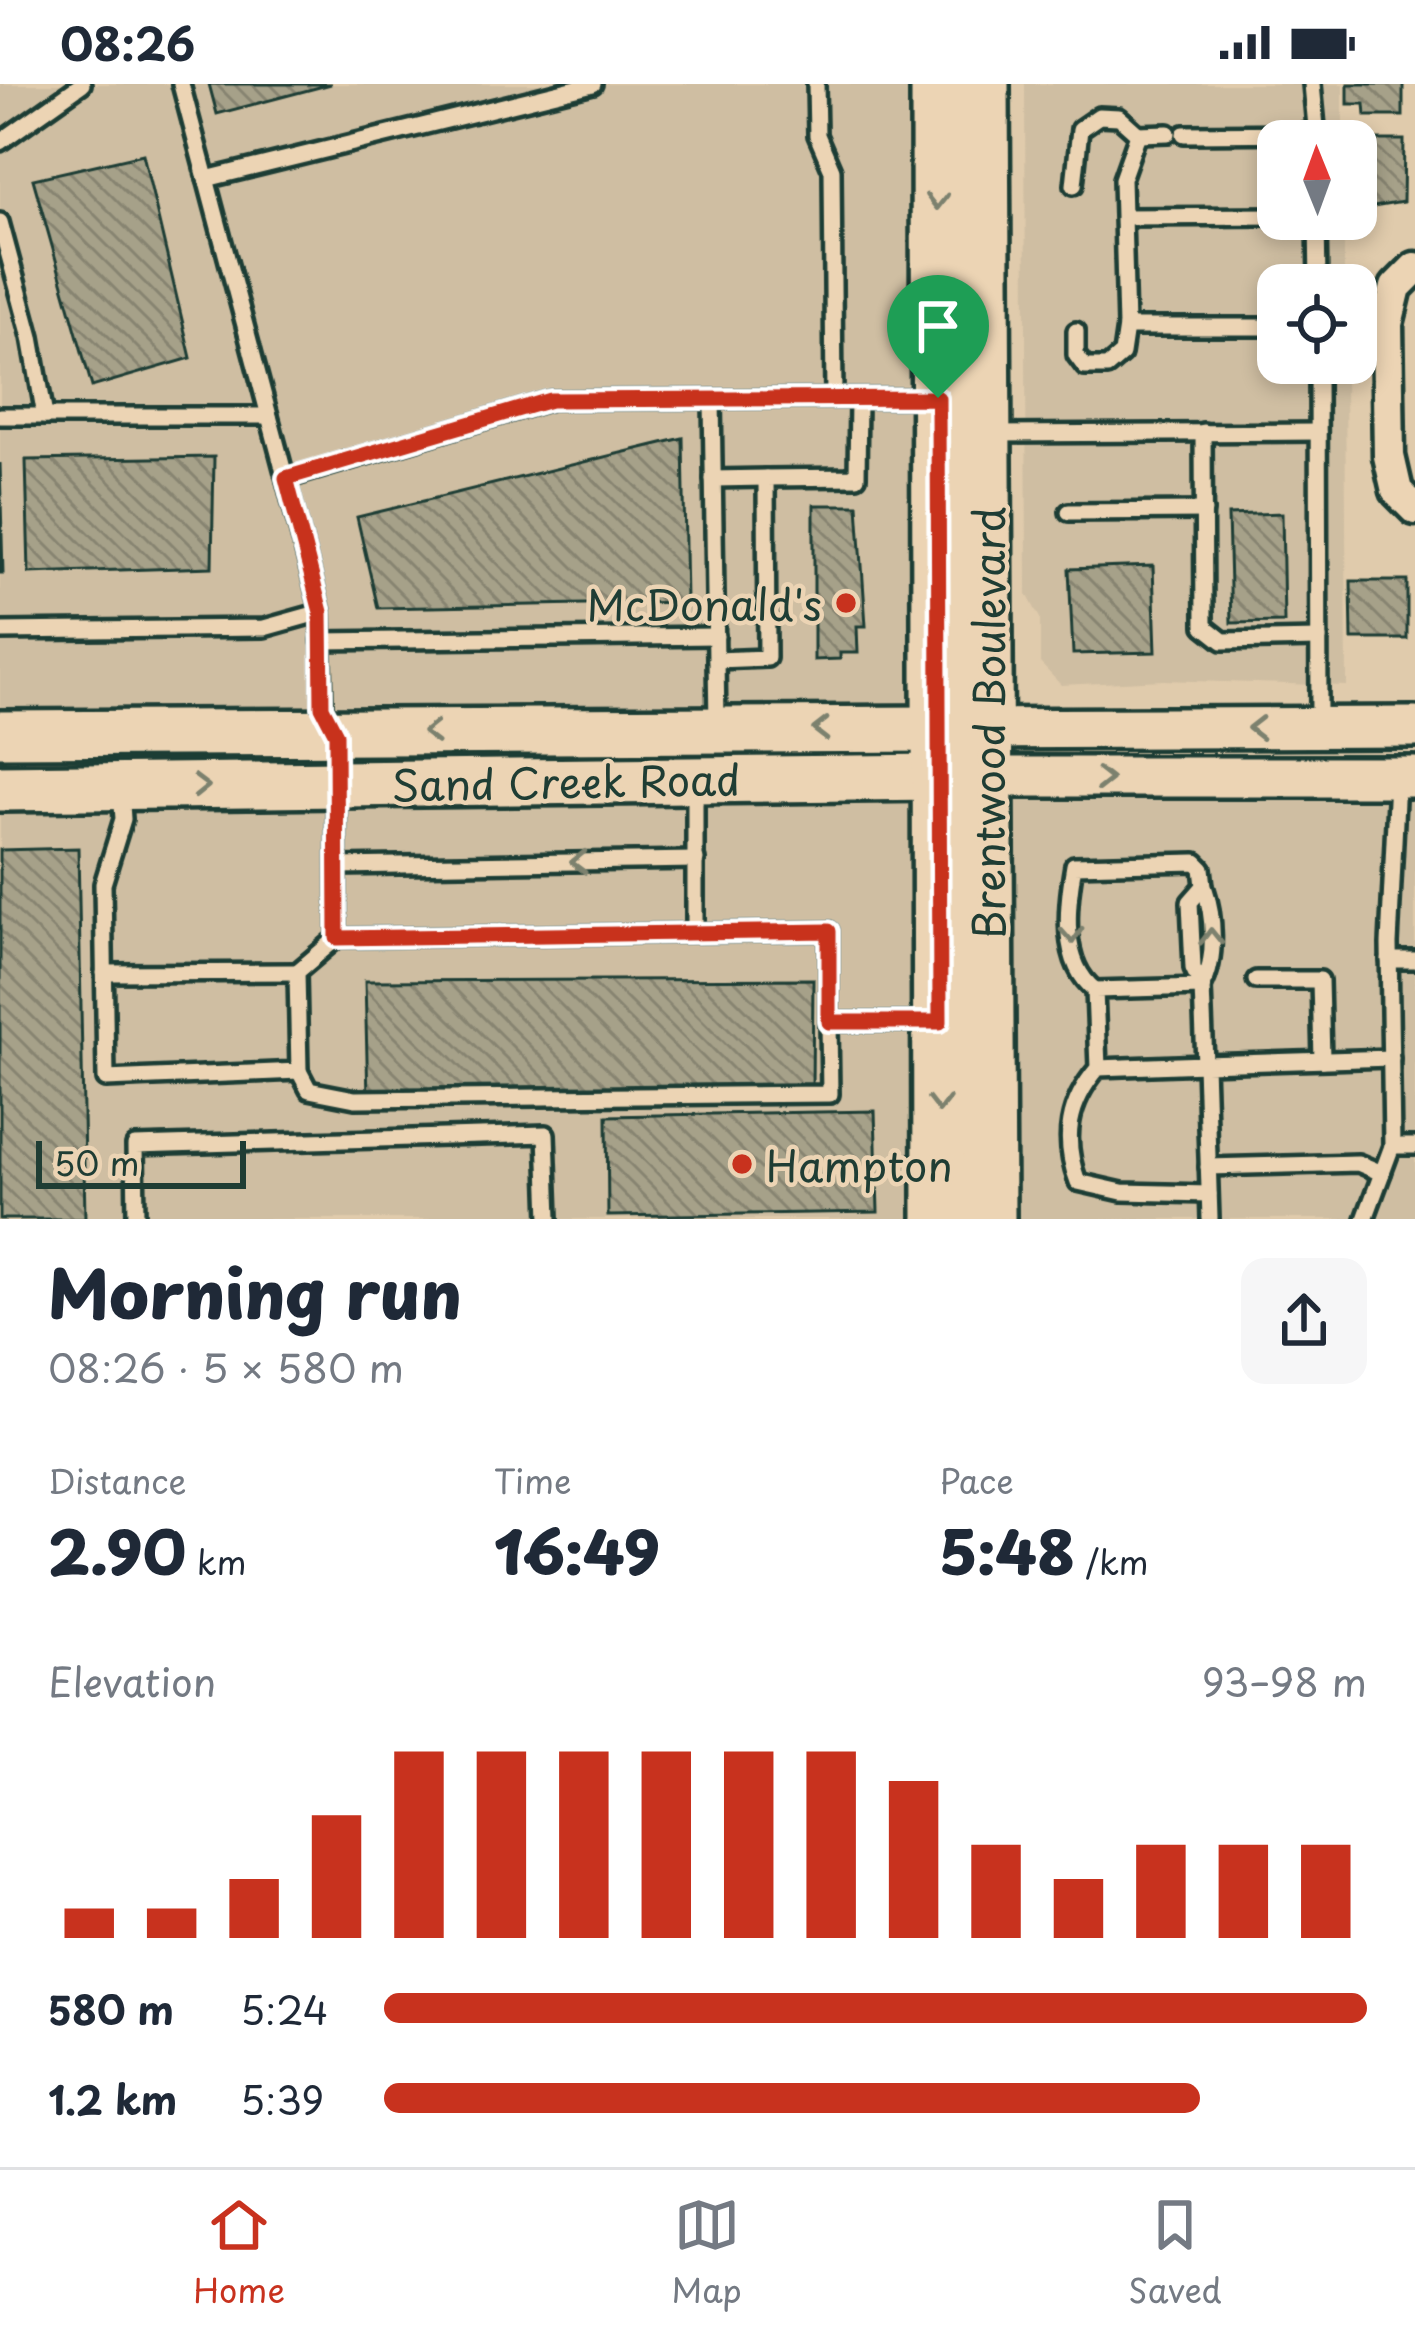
<!DOCTYPE html>
<meta charset="utf-8">
<style>
body{margin:0;font-family:"Playpen Sans",sans-serif;background:#f6f6f7;color:#1f2937;height:100vh;display:flex;flex-direction:column;font-size:45px;white-space:nowrap}
*{box-sizing:border-box;margin:0}
p{font-size:39px;color:#747a83}
.icon{flex:none;width:66px;height:66px;fill:none;stroke:currentColor;stroke-width:2;stroke-linecap:round;stroke-linejoin:round}
.map{position:relative;height:1135px;overflow:hidden}
.sheet{display:flex;flex-direction:column;background:#fff;flex:1}
.sheet>*{flex:none}
.needle{width:78px;rotate:359deg}
.fabs{position:absolute;left:1257px;top:36px;display:grid;gap:24px}
.fabs a{display:grid;place-items:center;width:120px;height:120px;border-radius:24px;background:#fff;box-shadow:0 6px 18px #0003;font-size:60px}
.scale{position:absolute;left:36px;bottom:30px;width:210px;box-sizing:border-box;padding-left:12px;border:6px solid #1f3d34;border-top:0;font-size:33px;line-height:42px;white-space:nowrap;color:#1f3d34;-webkit-text-stroke:9px #ecd4b4;paint-order:stroke}
.pin{position:absolute;display:grid;place-items:center;width:102px;height:102px;color:#fff;margin:-123px -51px;border-radius:50% 50% 50% 0;rotate:-45deg;box-shadow:0 0 12px #0007}
.pin .icon{rotate:45deg}
.round{display:grid;place-items:center;flex:none;width:126px;height:126px;border-radius:24px;background:#f6f6f7}
.head{display:flex;align-items:center;justify-content:space-between;height:204px;padding:0 48px}
h1{font-size:66px;font-weight:800;line-height:90px}
.metrics{display:grid;grid-template-columns:repeat(3,1fr);gap:18px;height:204px;padding:12px 48px}
.metrics div{display:grid;align-content:center}
.metrics b{font-size:60px;font-weight:800}
.metrics small{font-size:33px;font-weight:400}
.metrics p{font-size:33px}
.chart{height:336px;padding:24px 48px}
.chart p{display:flex;justify-content:space-between}
.chart svg{width:100%;height:216px;margin-top:12px;stroke:#c8321e;stroke-width:6}
ul{padding:0 48px;list-style:none;font-size:39px}
li{display:grid;grid-template-columns:192px 144px 1fr;align-items:center;height:90px}
li i{height:30px;border-radius:15px;background:#c8321e}
.status{display:flex;justify-content:space-between;align-items:center;height:84px;padding:0 60px;background:#fff;direction:ltr}
.status svg{height:33px;fill:currentColor}
.dock{display:flex;justify-content:space-around;align-items:center;height:168px;border-top:3px solid #e0e1e3;background:#fff;font-size:33px;color:#747a83}
.dock a{display:grid;justify-items:center;gap:6px}
.dock .active{color:#c8321e}
.map>svg:first-child{display:block}
</style>
<div class="status"><b>08:26</b><svg viewBox="0 0 49 12"><path d="M0 12V9h3v3zM5 12V6h3v6zM10 12V3h3v9zM15 12V0h3v12zM26 1h20v11H26zM47 4h2v5h-2z"/></svg></div>
<div class="map">
<svg width="1415" height="1135" viewBox="0 0 1415 1135">
<defs>
<pattern id="building-back-hatch" width="6" height="6" patternUnits="userSpaceOnUse" patternTransform="scale(3)"><rect width="6" height="6" fill="#a6a189"/><path d="M-1 5l2 2M0 0l6 6M5-1l2 2" fill="none" stroke="#878471"/></pattern>
</defs>
<rect width="100%" height="100%" fill="#e0cbac"/>
<filter id="ink" filterUnits="userSpaceOnUse"><feTurbulence type="fractalNoise" baseFrequency=".00833" numOctaves="2"/><feDisplacementMap in="SourceGraphic" scale="24" xChannelSelector="R" yChannelSelector="G"/><feConvolveMatrix kernelMatrix="1 2 1 2 8 2 1 2 1" color-interpolation-filters="sRGB"/></filter>
<g filter="url(#ink)">
<!-- built -->
<g fill="#cfbea2">
<polygon points="0,0 918,0 929,634 380,622 0,626"/>
<polygon points="1025,0 1343,0 1343,57 1278,57 1278,135 1344,135 1344,201 1278,201 1278,279 1345,279 1347,602 1163,596 1061,601 1040,579 1040,534 1027,510"/>
<polygon points="927,705 923,1135 0,1135 0,722"/>
<polygon points="1004,705 1415,705 1415,1135 1003,1135"/>
</g>
<!-- building -->
<g fill="url(#building-back-hatch)" stroke="#1f3d34" stroke-width="3">
<polygon points="209,0 331,0 217,30"/>
<polygon points="1348,0 1403,0 1403,32 1366,32 1365,20 1348,20"/>
<polygon points="1349,56 1404,56 1403,118 1356,126 1356,57"/>
<polygon points="143,70 191,274 92,303 33,95"/>
<polygon points="683,354 686,518 378,524 357,433"/>
<polygon points="214,373 212,483 29,489 26,376"/>
<polygon points="0,379 3,489 0,489"/>
<polygon points="814,421 858,421 866,542 857,542 858,569 840,569 840,575 814,576"/>
<polygon points="1282,429 1284,538 1231,539 1228,431"/>
<polygon points="1153,482 1156,568 1073,570 1069,485"/>
<polygon points="1351,497 1407,497 1407,555 1352,555"/>
<polygon points="78,764 85,1135 0,1135 0,766"/>
<polygon points="813,895 812,1006 368,1014 365,897"/>
<polygon points="875,1027 878,1128 608,1132 607,1032"/>
</g>
<g fill="none" stroke-linecap="round" stroke-linejoin="round">
<!-- service casing -->
<g stroke="#1f3d34" stroke-width="24">
<g id="service">
<polyline points="181,0 321,528 323,623 336,650 337,854 829,847 829,938"/>
<polyline points="816,0 817,51 832,86 834,314"/>
<polyline points="1312,0 1317,54"/>
<polyline points="1138,50 1168,49"/>
<polyline points="1184,50 1317,49"/>
<polyline points="0,58 82,0"/>
<polyline points="206,95 593,0"/>
<polyline points="1074,101 1080,45 1099,32 1119,33 1138,50 1122,95 1126,243 1278,243"/>
<polyline points="1124,133 1278,132"/>
<polyline points="1317,135 1318,201"/>
<polyline points="0,138 31,253 45,332"/>
<polyline points="1076,247 1076,271 1085,283 1107,283 1122,270 1126,243"/>
<polyline points="1318,279 1319,641"/>
<polyline points="712,315 717,641"/>
<polyline points="0,332 269,332"/>
<polyline points="1203,348 1204,542 1223,557 1319,555"/>
<polyline points="994,350 1318,348"/>
<polyline points="286,395 551,316 928,314"/>
<polyline points="713,395 766,394"/>
<polyline points="1069,428 1204,427"/>
<polyline points="0,547 264,544 321,528"/>
<polyline points="321,557 716,552"/>
<polyline points="716,576 767,574 766,394 857,393 858,315"/>
<polyline points="695,701 695,848"/>
<polyline points="121,706 123,735 103,800 106,995 299,987 297,888 337,854"/>
<polyline points="338,782 696,776"/>
<polyline points="1389,876 1415,876"/>
<polyline points="104,889 297,888"/>
<polyline points="1256,896 1320,896 1322,976"/>
<path d="M1202 903C1217 875 1214 831 1204 802"/>
<path d="M1095 906C1060 879 1067 821 1074 781L1196 778 1202 784 1204 802 1190 818 1193 884 1202 903"/>
<path d="M1098 984 1205 980 1202 903 1095 906 1098 984C1068 1019 1062 1055 1078 1098L1122 1108 1209 1110"/>
<polyline points="299,987 309,1006 355,1015 830,1010 829,938 930,938"/>
<polyline points="1392,1062 1415,1062"/>
<polyline points="1208,1083 1358,1079 1382,1089"/>
<polyline points="136,1135 135,1062 546,1050 549,1135"/>
<polyline points="1210,1135 1205,980 1391,974"/>
<polyline points="1365,1135 1392,1062 1389,860 1397,696"/>
</g>
</g>
<!-- minor casing -->
<g stroke="#1f3d34" stroke-width="39">
<polyline id="minor" points="1415,184 1396,203 1387,240 1389,372 1397,407 1415,425"/>
</g>
<!-- tertiary casing -->
<g stroke="#1f3d34" stroke-width="48">
<g id="tertiary">
<polyline points="958,645 1415,643"/>
<polyline points="958,693 1415,693"/>
</g>
</g>
<!-- secondary casing -->
<g stroke="#1f3d34" stroke-width="54">
<g id="secondary">
<polyline points="0,650 938,645"/>
<polyline points="0,704 938,693"/>
</g>
</g>
<!-- primary casing -->
<g stroke="#1f3d34" stroke-width="60">
<g id="primary">
<polyline points="937,0 939,1135"/>
<polyline points="983,0 989,1135"/>
</g>
</g>
<!-- service -->
<use href="#service" stroke="#ecd4b4" stroke-width="15"/>
<!-- minor -->
<use href="#minor" stroke="#ecd4b4" stroke-width="30"/>
<!-- tertiary -->
<use href="#tertiary" stroke="#ecd4b4" stroke-width="39"/>
<!-- secondary -->
<use href="#secondary" stroke="#ecd4b4" stroke-width="45"/>
<!-- primary -->
<use href="#primary" stroke="#ecd4b4" stroke-width="51"/>
</g>
<!-- one-way arrows -->
<defs><path id="oneway-chevron" d="M-2-3.5L2.5 0L-2 3.5" fill="none" stroke-width="1.6" stroke-linecap="round" stroke-linejoin="round" transform="scale(3)"/></defs>
<g stroke="#7b816e">
<use href="#oneway-chevron" transform="translate(937 117) rotate(90)"/>
<use href="#oneway-chevron" transform="translate(1256 644) rotate(180)"/>
<use href="#oneway-chevron" transform="translate(821 645) rotate(-180)"/>
<use href="#oneway-chevron" transform="translate(431 648) rotate(179)"/>
<use href="#oneway-chevron" transform="translate(1104 695)"/>
<use href="#oneway-chevron" transform="translate(201 702) rotate(-1)"/>
<use href="#oneway-chevron" transform="translate(579 778) rotate(179)"/>
<use href="#oneway-chevron" transform="translate(1072 851) rotate(86)"/>
<use href="#oneway-chevron" transform="translate(1211 853) rotate(-91)"/>
<use href="#oneway-chevron" transform="translate(939 1020) rotate(90)"/>
</g>
</g>
<g fill="none" stroke-linecap="round" stroke-linejoin="round" filter="url(#ink)">
<!-- route casing -->
<g stroke="#fff" stroke-width="24">
<polygon id="route" points="938,314 940,938 829,938 829,847 337,854 336,650 322,623 321,528 286,394 550,316"/>
</g>
<!-- route -->
<use href="#route" stroke="#c8321e" stroke-width="15"/>
</g>
<!-- markers -->
<g fill="#c8321e" stroke="#ecd4b4" stroke-width="4.5">
<circle cx="846" cy="519" r="12"/>
<circle cx="742" cy="1080" r="12"/>
</g>
<g text-anchor="middle" dominant-baseline="central" stroke-width="9" stroke-linejoin="round" paint-order="stroke">
<!-- poi labels -->
<g font-size="42" fill="#1f3d34" stroke="#ecd4b4" text-anchor="end">
<text x="822" y="519">McDonald's</text>
<text x="766" y="1080" text-anchor="start">Hampton</text>
</g>
<!-- street labels -->
<g font-size="42" fill="#1f3d34" stroke="#ecd4b4">
<text transform="translate(987 639) rotate(-90)">Brentwood Boulevard</text>
<text transform="translate(566 697) rotate(-1)">Sand Creek Road</text>
</g>
</g>
</svg>
<div class="fabs">
<a><svg class="needle" viewBox="-14 -14 28 28"><path d="M0-13l5 13h-10z" fill="#e53935"/><path d="M0 13l5-13h-10z" fill="#747a83"/></svg></a>
<a><svg class="icon" aria-label="locate" viewBox="0 0 24 24"><circle cx="12" cy="12" r="6"/><path d="M12 2v4M12 18v4M2 12h4M18 12h4"/></svg></a>
</div>
<div class="scale">50 m</div>
<div class="pin" style="left:938px;top:314px;background:#1e9e55"><svg class="icon" aria-label="arrive" viewBox="0 0 24 24"><path d="M6 21V4h12l-3 4 3 4H6"/></svg></div>
</div>
<section class="sheet">
<div class="head"><div><h1>Morning run</h1><p>08:26 · 5 × 580 m</p></div><a class="round"><svg class="icon" aria-label="share" viewBox="0 0 24 24"><path d="M12 15V3M7 8l5-5 5 5M5 13v7h14v-7"/></svg></a></div>
<div class="metrics">
<div><p>Distance</p><b>2.90<small> km</small></b></div>
<div><p>Time</p><b>16:49</b></div>
<div><p>Pace</p><b>5:48<small> /km</small></b></div>
</div>
<div class="chart"><p><span>Elevation</span>93–98 m</p>
<svg viewBox="0 0 160 44" preserveAspectRatio="none"><path d="M5 44V38M15 44V38M25 44V32M35 44V19M45 44V6M55 44V6M65 44V6M75 44V6M85 44V6M95 44V6M105 44V12M115 44V25M125 44V32M135 44V25M145 44V25M155 44V25"/></svg>
</div>
<ul>
<li><b>580 m</b>5:24<i style="width:100%"></i></li>
<li><b>1.2 km</b>5:39<i style="width:83%"></i></li>
</ul>
</section>
<nav class="dock">
<a class="active"><svg class="icon" aria-label="home" viewBox="0 0 24 24"><path d="M3 11l9-7 9 7M6 9v11h12V9"/></svg>Home</a>
<a><svg class="icon" aria-label="map" viewBox="0 0 24 24"><path d="M3 6l6-2 6 2 6-2v14l-6 2-6-2-6 2zM9 4v14M15 6v14"/></svg>Map</a>
<a><svg class="icon" aria-label="saved" viewBox="0 0 24 24"><path d="M7 4h10v16l-5-4-5 4z"/></svg>Saved</a>
</nav>
